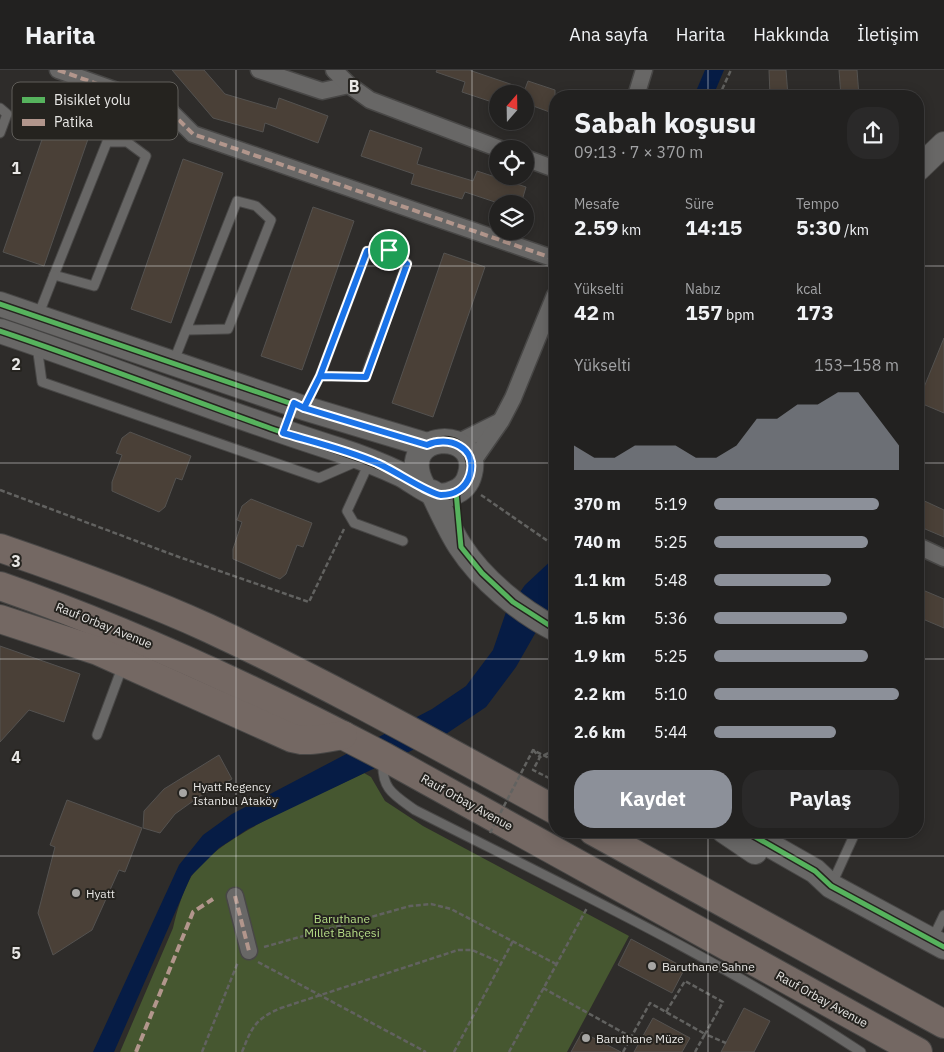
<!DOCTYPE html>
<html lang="tr">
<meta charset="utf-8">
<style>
body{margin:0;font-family:"IBM Plex Sans",sans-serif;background:#2a2929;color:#f1f3f6;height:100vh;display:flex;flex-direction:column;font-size:19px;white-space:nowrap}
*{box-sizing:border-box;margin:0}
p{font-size:16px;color:#a2a3a5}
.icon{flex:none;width:28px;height:28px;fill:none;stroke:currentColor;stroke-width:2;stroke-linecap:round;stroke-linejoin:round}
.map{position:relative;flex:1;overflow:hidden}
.drawer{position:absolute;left:549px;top:20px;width:375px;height:748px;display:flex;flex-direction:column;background:#222120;border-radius:20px;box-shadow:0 2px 12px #0003,0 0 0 1px #3f3e3e}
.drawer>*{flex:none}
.needle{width:32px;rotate:20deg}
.fabs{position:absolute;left:489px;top:15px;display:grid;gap:10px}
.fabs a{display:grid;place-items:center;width:45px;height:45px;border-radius:50%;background:#222120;box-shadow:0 2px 12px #0003,0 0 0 1px #3f3e3e;font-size:25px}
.pin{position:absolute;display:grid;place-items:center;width:42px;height:42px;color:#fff;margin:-21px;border:2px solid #fff;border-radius:50%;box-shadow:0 1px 5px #0007}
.round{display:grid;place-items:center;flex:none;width:52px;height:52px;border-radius:20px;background:#2a2929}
.summary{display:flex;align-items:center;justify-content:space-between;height:85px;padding:0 25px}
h1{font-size:28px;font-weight:800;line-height:38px}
.figures{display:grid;grid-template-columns:repeat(3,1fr);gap:8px;height:85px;padding:5px 25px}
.figures div{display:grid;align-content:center}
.figures b{font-size:21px;font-weight:800}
.figures small{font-size:14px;font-weight:400}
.figures p{font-size:14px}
.chart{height:140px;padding:10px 25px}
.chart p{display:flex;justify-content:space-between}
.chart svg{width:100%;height:90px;margin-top:5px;fill:#8c9099;opacity:.7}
.action{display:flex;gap:10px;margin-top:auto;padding:10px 25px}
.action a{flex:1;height:58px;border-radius:20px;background:#8c9099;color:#fff;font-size:20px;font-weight:800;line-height:58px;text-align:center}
.action a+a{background:#2a2929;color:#f1f3f6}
ul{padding:0 25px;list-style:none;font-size:16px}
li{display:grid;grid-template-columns:80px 60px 1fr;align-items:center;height:38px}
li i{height:12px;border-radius:6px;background:#8c9099}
header{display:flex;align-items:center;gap:30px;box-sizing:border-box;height:70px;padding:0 25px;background:#222120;border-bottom:1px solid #3f3e3e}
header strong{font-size:24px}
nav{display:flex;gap:28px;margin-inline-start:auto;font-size:18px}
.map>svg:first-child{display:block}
</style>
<header>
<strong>Harita</strong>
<nav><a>Ana sayfa</a><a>Harita</a><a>Hakkında</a><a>İletişim</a></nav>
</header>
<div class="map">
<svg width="944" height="982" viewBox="0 0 944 982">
<rect width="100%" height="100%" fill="#2e2c2a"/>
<!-- green -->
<path fill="#465730" d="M364 703 371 707 385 731 423 756 629 866 567 982H120L173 858C177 841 182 823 191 807 217 765 318 726 364 703Z"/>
<!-- water -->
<g fill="#061c45">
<polygon points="705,0 724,0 713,26 694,26"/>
<polygon points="555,487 555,527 553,532 516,597 486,637 446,664 248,759 219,778 191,806 114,982 93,982 179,795 203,765 232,744 432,639 466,616 493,580 506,542 513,532 525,515"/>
</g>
<!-- building -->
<g fill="#4a4037" stroke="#545250">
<polygon points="172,0 204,0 225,24 276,39 279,28 328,46 318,73 265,53 263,62 213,48"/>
<polygon points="437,0 469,0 525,19 528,11 555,20 555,44 525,33 525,24 498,24 498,34 462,22 465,12 436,2"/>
<polygon points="769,0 786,0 788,26 770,26"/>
<polygon points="839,0 857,0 859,26 841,26"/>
<polygon points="55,32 96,46 44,196 3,182"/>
<polygon points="370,60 422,78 417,94 473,111 477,101 526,117 521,134 501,134 465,122 462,129 411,114 414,104 361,86"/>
<polygon points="183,89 223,103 171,253 131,239"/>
<polygon points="313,137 354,151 302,300 261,286"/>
<polygon points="444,183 485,197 433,347 392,333"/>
<polygon points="944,268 944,343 918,332"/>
<polygon points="130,362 191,386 182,410 176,408 165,437 159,442 112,421 112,412 122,385 116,383 122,368"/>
<polygon points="918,428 944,440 944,467 918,456"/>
<polygon points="251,429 312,453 303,477 297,475 286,504 280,509 233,489 233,479 242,452 237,450 242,436"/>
<polygon points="918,518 944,529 944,558 918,547"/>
<polygon points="0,576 80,604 64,652 29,640 0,672"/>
<polygon points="219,685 232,709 200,726 175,744 160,763 143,758 144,741 164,719"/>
<polygon points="67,730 142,758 125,802 119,800 92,860 53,885 38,843 55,777 50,775"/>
<polygon points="631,869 685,898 672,923 618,895"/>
<polygon points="744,938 770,951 754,982 721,982"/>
<polygon points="653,948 690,968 682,982 634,982"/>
<polygon points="582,962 621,982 571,982"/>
</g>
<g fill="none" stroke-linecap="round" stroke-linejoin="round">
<!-- lane casing -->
<g stroke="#484746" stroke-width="11">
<g id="lane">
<polyline points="0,38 7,44 0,63"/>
<polygon points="107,72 127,72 146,86 94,216 54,205"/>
<polyline points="38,246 54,205"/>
<polyline points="37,276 42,312 319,408 358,391"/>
<polyline points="173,293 237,131 256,136 271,150 228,259 188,260"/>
<polyline points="304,337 320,306 367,181 389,181 407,193 365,307 320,306"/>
<polyline points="369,393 347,441 354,453 403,471"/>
<polyline points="97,665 123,595"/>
<path d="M383 691C381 719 394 725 415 740 565 816 720 889 861 982"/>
<polyline points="831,816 856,761"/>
<polyline points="932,870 944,845"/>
</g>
</g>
<!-- street casing -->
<g stroke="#484746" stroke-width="19">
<g id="street">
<polyline points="58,0 168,39 193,64 555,189"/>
<polyline points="259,0 322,21 349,15"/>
<polyline points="334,0 349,15 370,30 500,79"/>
<polyline points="636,26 644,0"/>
<polyline points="525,88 555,99"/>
<polyline points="457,373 499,352"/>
<polyline points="471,394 501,351 513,328 555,225"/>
<polyline points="918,476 944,488"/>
<polyline points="235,826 249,881"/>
</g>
</g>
<!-- secondary casing -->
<g stroke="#484746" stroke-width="26">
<g id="secondary">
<polyline points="918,99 944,74"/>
<polyline points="0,234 304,338 427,375"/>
<path d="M0 261C114 299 224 344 339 380 361 387 381 395 402 405 413 411 426 422 438 425 443 426 449 425 453 423 462 420 468 413 470 404 483 357 393 360 423 416"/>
<path d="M432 422C441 440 449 459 460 476 482 510 520 541 555 559"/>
<polyline points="724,761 755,782"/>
<polyline points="745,761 815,801 831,816 944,877"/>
</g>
</g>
<!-- highway casing -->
<g stroke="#484746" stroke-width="30">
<g id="highway">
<path d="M0 478C70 502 140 527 208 558 326 613 440 677 555 740"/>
<path d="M0 516C133 562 259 621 383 686L918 982"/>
<path d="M0 549 98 581 292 668C309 673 326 668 343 665"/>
<polyline points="593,761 944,954"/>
</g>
</g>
<!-- path -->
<g stroke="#626260" stroke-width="2.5" stroke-dasharray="5 2.5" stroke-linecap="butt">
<polyline points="719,26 731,0"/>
<polyline points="0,420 179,487 309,532 344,459"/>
<polyline points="481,425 555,476"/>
<polyline points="533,680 540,687"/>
<polyline points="555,680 540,687 533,700 549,708 555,695"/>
<polyline points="264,877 410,836 431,834 451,839 556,894"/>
<polyline points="258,892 426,982"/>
<polyline points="543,918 631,967"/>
<polyline points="666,942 685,911 723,932 705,964 726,973"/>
<polyline points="202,982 238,892"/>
<path d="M242 982C252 957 255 949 281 938L458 880H472L502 893"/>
<polyline points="454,982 513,871"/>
<polyline points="509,982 587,838"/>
<polyline points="623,982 650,933 705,964 695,982"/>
</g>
<!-- lane -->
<use href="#lane" stroke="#686766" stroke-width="9"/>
<!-- street -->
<use href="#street" stroke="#686766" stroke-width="16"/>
<!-- secondary -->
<use href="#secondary" stroke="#686766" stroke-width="24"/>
<!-- highway -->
<use href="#highway" stroke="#746863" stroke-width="28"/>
<!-- path-bridge -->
<polyline stroke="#626260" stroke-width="2.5" stroke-dasharray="5 2.5" stroke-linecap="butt" points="490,763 533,680 555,691"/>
<!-- quiet -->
<g stroke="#b2968c" stroke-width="4" stroke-dasharray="8 4" stroke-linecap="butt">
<polyline points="58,0 168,39 193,64 555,189"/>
<polyline points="235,826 249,881"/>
<polyline points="136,982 193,842 213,829"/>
</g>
<!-- cycleway casing -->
<g stroke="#25231f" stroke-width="8">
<g id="cycleway">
<path d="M0 234 304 338 427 375C479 348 485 435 438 425 428 422 418 413 408 409 363 386 314 374 267 357 178 325 90 291 0 261"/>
<polyline points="456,422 461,477 482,503 513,532 555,559"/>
<polyline points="745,761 815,801 831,816 944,877"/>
</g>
</g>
<!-- cycleway -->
<use href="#cycleway" stroke="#56b35d" stroke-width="5"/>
</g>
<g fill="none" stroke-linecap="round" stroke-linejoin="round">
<!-- route casing -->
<g stroke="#fff" stroke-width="10">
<path id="route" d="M389 180 367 181 320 306 304 338 294 333 283 363C314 372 347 380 377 393 392 399 429 424 441 425 455 425 466 418 470 405 478 377 448 365 427 375L304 338 320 306 366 307 407 194 389 180"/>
</g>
<!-- route -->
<use href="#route" stroke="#1a73e8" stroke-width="6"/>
</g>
<!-- grid -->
<path fill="none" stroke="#e8e7e5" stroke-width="1" stroke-opacity="0.55" d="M236 0V982M472 0V982M708 0V26M0 196H555M918 196H944M0 393H555M918 393H944M0 589H555M918 589H944M708 761V982M0 786H944"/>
<!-- markers -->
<g fill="#a7a6a4" stroke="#25231f" stroke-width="2">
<circle cx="183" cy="723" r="5"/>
<circle cx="76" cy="823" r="5"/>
<circle cx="652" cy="896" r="5"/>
<circle cx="586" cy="968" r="5"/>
</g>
<g text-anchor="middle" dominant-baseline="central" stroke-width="4" stroke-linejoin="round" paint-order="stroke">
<!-- street labels -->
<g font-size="12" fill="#e8e7e5" stroke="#25231f">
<text transform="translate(104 555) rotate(22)">Rauf Orbay Avenue</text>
<text transform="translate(467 732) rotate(29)">Rauf Orbay Avenue</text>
<text transform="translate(822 929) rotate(29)">Rauf Orbay Avenue</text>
</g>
<!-- poi labels -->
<g font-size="12" fill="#e8e7e5" stroke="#25231f" text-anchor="start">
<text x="193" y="716">Hyatt Regency<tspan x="193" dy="14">Istanbul Ataköy</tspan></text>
<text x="86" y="823">Hyatt</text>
<text x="662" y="896">Baruthane Sahne</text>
<text x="596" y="968">Baruthane Müze</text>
</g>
<!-- park labels -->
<g font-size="12" fill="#b6de87" stroke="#25231f">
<text x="342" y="848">Baruthane<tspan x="342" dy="14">Millet Bahçesi</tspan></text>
</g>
</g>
<!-- legend -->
<rect x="12" y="12" width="166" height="58" rx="8" fill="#25231f" stroke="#605e5a" stroke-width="1"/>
<rect x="22" y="27" width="23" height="6" fill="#56b35d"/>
<rect x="22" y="49" width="23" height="7" fill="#b2968c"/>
<g font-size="14" fill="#e8e7e5">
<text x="54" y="35">Bisiklet yolu</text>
<text x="54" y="57">Patika</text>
</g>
<g font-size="16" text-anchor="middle" font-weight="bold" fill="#e8e7e5" stroke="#25231f" stroke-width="4" stroke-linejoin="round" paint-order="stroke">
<text x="354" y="22">B</text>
<text x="16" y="104">1</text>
<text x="16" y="300">2</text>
<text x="16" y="497">3</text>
<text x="16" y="693">4</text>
<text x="16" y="889">5</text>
</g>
</svg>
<div class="fabs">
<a><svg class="needle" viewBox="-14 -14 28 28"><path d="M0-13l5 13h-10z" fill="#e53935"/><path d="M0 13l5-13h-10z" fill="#a2a3a5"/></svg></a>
<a><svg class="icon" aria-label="locate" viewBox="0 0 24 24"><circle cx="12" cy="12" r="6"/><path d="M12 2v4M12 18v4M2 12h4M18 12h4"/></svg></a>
<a><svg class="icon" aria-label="layers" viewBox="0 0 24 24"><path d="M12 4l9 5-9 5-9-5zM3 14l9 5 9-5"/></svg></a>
</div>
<div class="pin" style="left:389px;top:180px;background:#1e9e55"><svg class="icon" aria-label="arrive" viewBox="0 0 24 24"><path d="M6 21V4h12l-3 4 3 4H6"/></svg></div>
<section class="drawer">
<div class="summary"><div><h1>Sabah koşusu</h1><p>09:13 · 7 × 370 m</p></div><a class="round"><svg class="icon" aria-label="share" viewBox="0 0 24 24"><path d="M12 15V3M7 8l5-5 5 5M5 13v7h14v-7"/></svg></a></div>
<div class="figures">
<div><p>Mesafe</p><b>2.59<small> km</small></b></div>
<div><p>Süre</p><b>14:15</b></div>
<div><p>Tempo</p><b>5:30<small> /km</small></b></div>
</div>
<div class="figures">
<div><p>Yükselti</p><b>42<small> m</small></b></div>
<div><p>Nabız</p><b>157<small> bpm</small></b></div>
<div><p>kcal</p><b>173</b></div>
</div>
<div class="chart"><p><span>Yükselti</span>153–158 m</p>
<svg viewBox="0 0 160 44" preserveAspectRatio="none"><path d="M0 44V32L10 38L20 38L30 32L40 32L50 32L60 38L70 38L80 32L90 19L100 19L110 12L120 12L130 6L140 6L150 19L160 32V44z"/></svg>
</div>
<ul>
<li><b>370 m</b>5:19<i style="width:89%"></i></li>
<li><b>740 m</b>5:25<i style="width:83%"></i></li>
<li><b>1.1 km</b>5:48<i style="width:63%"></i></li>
<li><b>1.5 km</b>5:36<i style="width:72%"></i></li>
<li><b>1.9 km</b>5:25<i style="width:83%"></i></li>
<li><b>2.2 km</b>5:10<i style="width:100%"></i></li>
<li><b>2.6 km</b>5:44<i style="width:66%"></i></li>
</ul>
<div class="action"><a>Kaydet</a><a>Paylaş</a></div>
</section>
</div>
